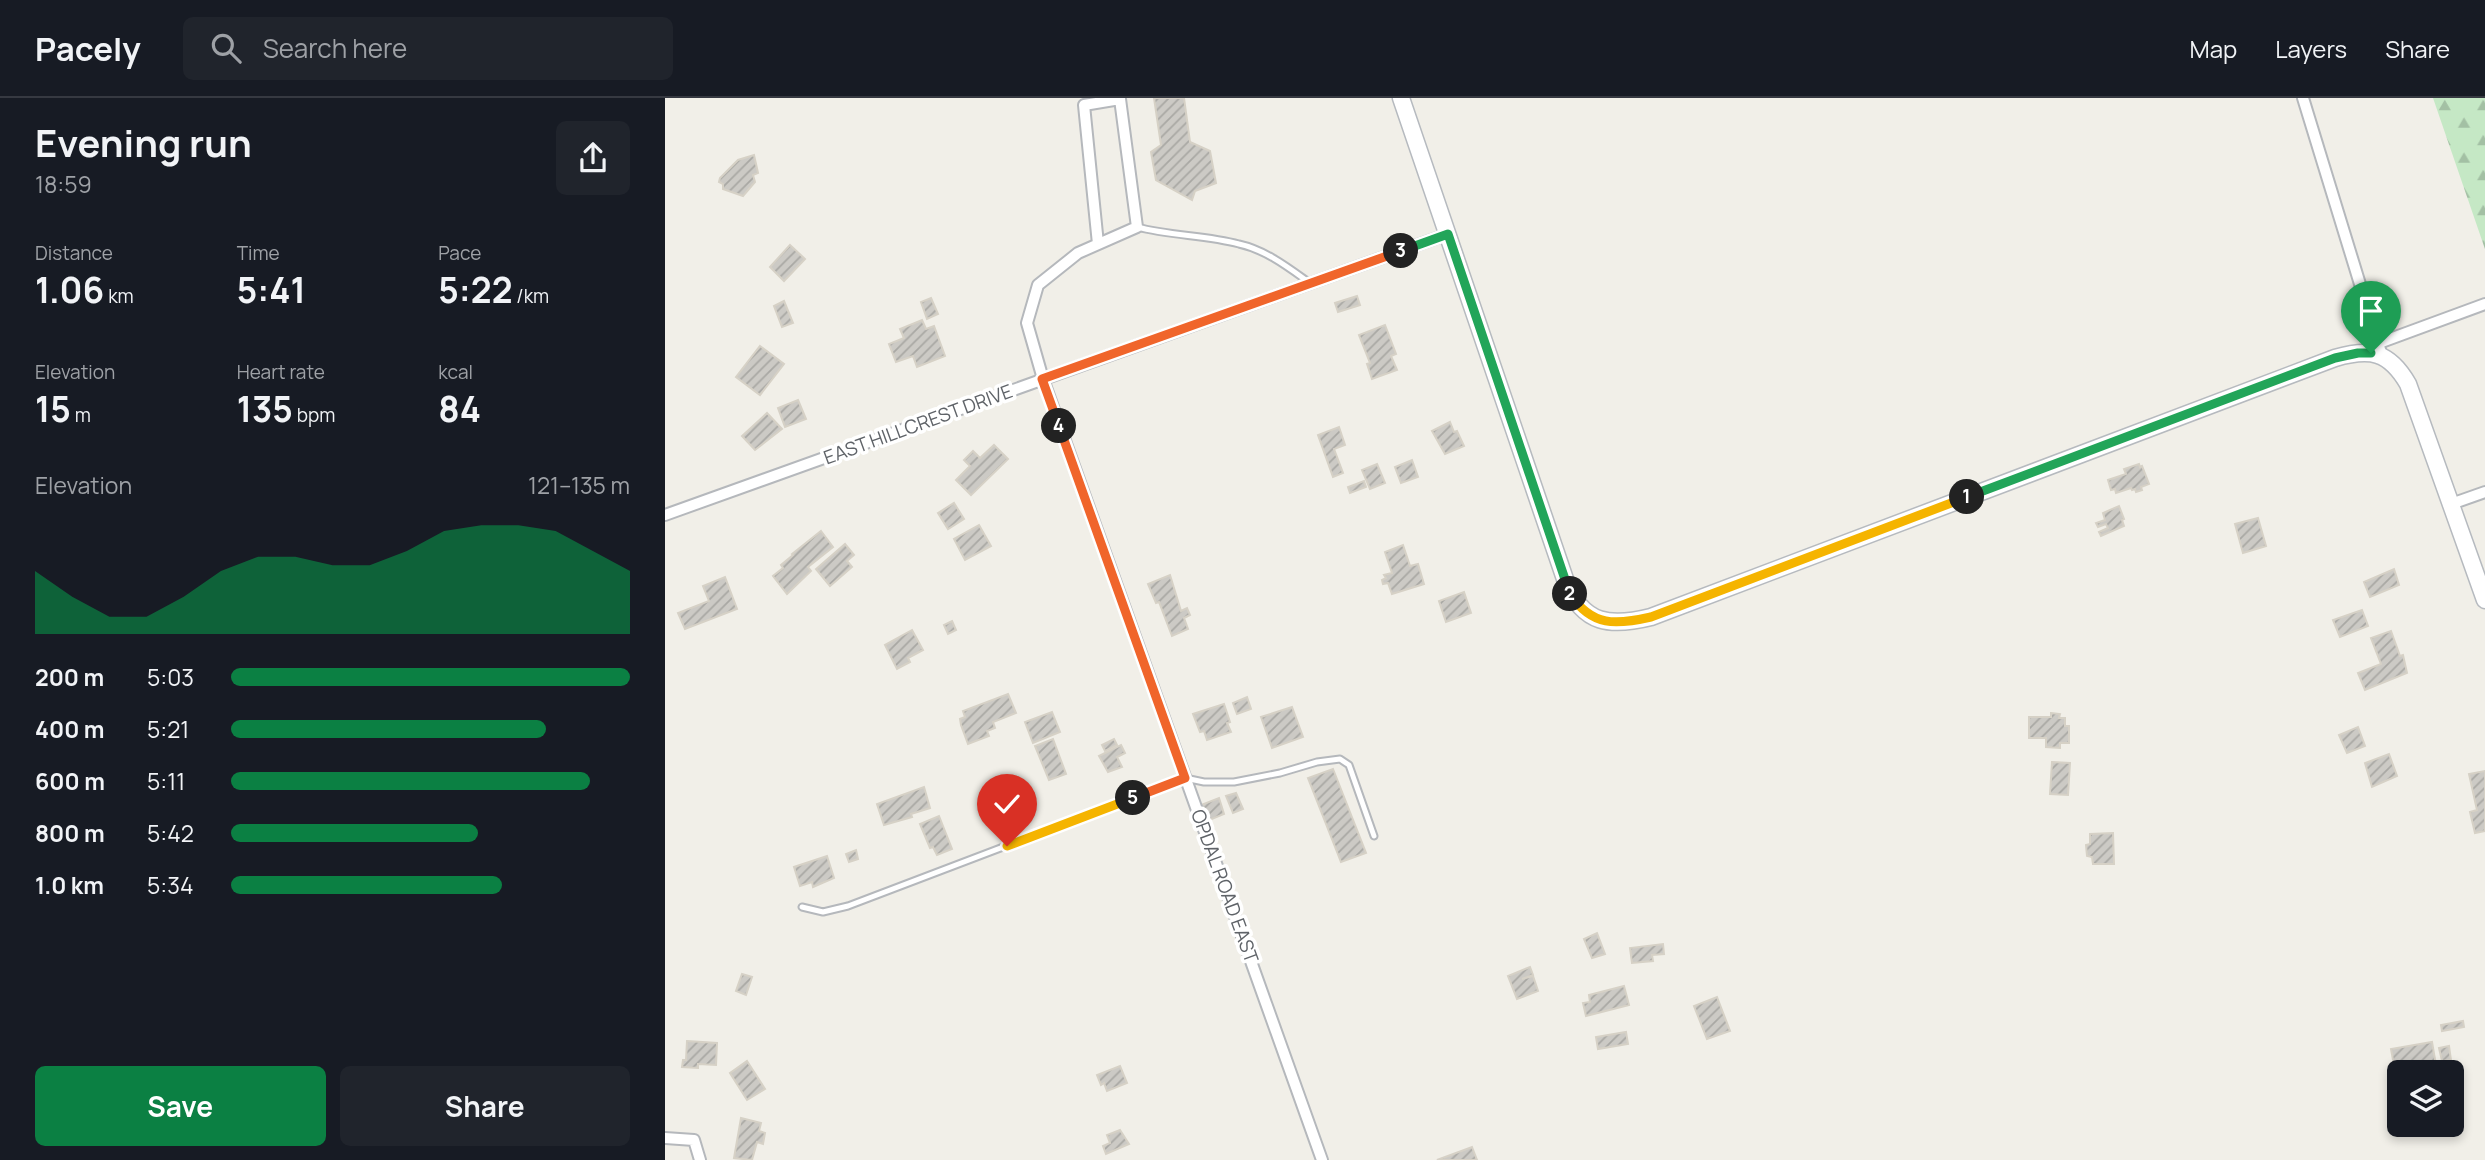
<!DOCTYPE html>
<meta charset="utf-8">
<style>
body{margin:0;font-family:Manrope,sans-serif;background:#20242c;color:#f1f3f6;height:100vh;display:flex;flex-direction:column;font-size:26px;white-space:nowrap}
*{box-sizing:border-box;margin:0}
p{font-size:23px;color:#9ea1a6}
.icon{flex:none;width:38px;height:38px;fill:none;stroke:currentColor;stroke-width:2;stroke-linecap:round;stroke-linejoin:round}
.map{position:relative;flex:1;overflow:hidden}
.sheet{display:flex;flex-direction:column;background:#171b24;width:665px}
.sheet>*{flex:none}
.fabs{position:absolute;left:1722px;top:962px;display:grid;gap:14px}
.fabs a{display:grid;place-items:center;width:77px;height:77px;border-radius:10px;background:#171b24;box-shadow:0 4px 10px #0003;font-size:35px}
.pin{position:absolute;display:grid;place-items:center;width:60px;height:60px;color:#fff;margin:-72px -30px;border-radius:50% 50% 50% 0;rotate:-45deg;box-shadow:0 0 7px #0007}
.pin .icon{rotate:45deg}
.km{position:absolute;width:35px;height:35px;margin:-18px;border-radius:50%;background:#222;color:#fff;font-size:19px;line-height:35px;text-align:center}
.round{display:grid;place-items:center;flex:none;width:74px;height:74px;border-radius:10px;background:#20242c}
.overview{display:flex;align-items:center;justify-content:space-between;height:119px;padding:0 35px}
h1{font-size:38px;font-weight:700;line-height:52px}
.metrics{display:grid;grid-template-columns:repeat(3,1fr);gap:10px;height:119px;padding:7px 35px}
.metrics div{display:grid;align-content:center}
.metrics b{font-size:35px;font-weight:700}
.metrics small{font-size:19px;font-weight:400}
.metrics p{font-size:19px}
.chart{height:196px;padding:14px 35px}
.chart p{display:flex;justify-content:space-between}
.chart svg{width:100%;height:126px;margin-top:7px;fill:#0b8043;opacity:.7}
.action{display:flex;gap:14px;margin-top:auto;padding:14px 35px}
.action a{flex:1;height:80px;border-radius:10px;background:#0b8043;color:#fff;font-size:28px;font-weight:700;line-height:80px;text-align:center}
.action a+a{background:#20242c;color:#f1f3f6}
ul{padding:0 35px;list-style:none;font-size:23px}
li{display:grid;grid-template-columns:112px 84px 1fr;align-items:center;height:52px}
li i{height:18px;border-radius:9px;background:#0b8043}
header{display:flex;align-items:center;gap:42px;box-sizing:border-box;height:98px;padding:0 35px;background:#171b24;border-bottom:2px solid #363941}
header strong{font-size:33px}
nav{display:flex;gap:38px;margin-inline-start:auto;font-size:24px}
.search{width:490px;height:63px;background:#20242c;display:flex;align-items:center;gap:18px;box-sizing:border-box;padding:0 24px;border-radius:10px;color:#9ea1a6;font-size:26px}
main{display:flex;flex:1;min-height:0}
.map>svg:first-child{display:block}
</style>
<header>
<strong>Pacely</strong>
<div class="search"><svg class="icon" aria-label="search" viewBox="0 0 24 24"><circle cx="10" cy="10" r="6"/><path d="M15 15l6 6"/></svg>Search here</div>
<nav><a>Map</a><a>Layers</a><a>Share</a></nav>
</header>
<main>
<section class="sheet">
<div class="overview"><div><h1>Evening run</h1><p>18:59</p></div><a class="round"><svg class="icon" aria-label="share" viewBox="0 0 24 24"><path d="M12 15V3M7 8l5-5 5 5M5 13v7h14v-7"/></svg></a></div>
<div class="metrics">
<div><p>Distance</p><b>1.06<small> km</small></b></div>
<div><p>Time</p><b>5:41</b></div>
<div><p>Pace</p><b>5:22<small> /km</small></b></div>
</div>
<div class="metrics">
<div><p>Elevation</p><b>15<small> m</small></b></div>
<div><p>Heart rate</p><b>135<small> bpm</small></b></div>
<div><p>kcal</p><b>84</b></div>
</div>
<div class="chart"><p><span>Elevation</span>121–135 m</p>
<svg viewBox="0 0 160 44" preserveAspectRatio="none"><path d="M0 44V22L10 31L20 38L30 38L40 31L50 22L60 17L70 17L80 20L90 20L100 15L110 8L120 6L130 6L140 8L150 15L160 22V44z"/></svg>
</div>
<ul>
<li><b>200 m</b>5:03<i style="width:100%"></i></li>
<li><b>400 m</b>5:21<i style="width:79%"></i></li>
<li><b>600 m</b>5:11<i style="width:90%"></i></li>
<li><b>800 m</b>5:42<i style="width:62%"></i></li>
<li><b>1.0 km</b>5:34<i style="width:68%"></i></li>
</ul>
<div class="action"><a>Save</a><a>Share</a></div>
</section>
<div class="map">
<svg width="1820" height="1062" viewBox="0 0 1820 1062">
<defs>
<pattern id="forest-firs" width="22" height="20" patternUnits="userSpaceOnUse" patternTransform="scale(1.75)"><rect width="22" height="20" fill="#c5e8c5"/><path d="M5 1l3.5 6h-7zM16 11l3.5 6h-7z" fill="#a3c0a4"/></pattern>
<pattern id="building-hatch" width="6" height="6" patternUnits="userSpaceOnUse" patternTransform="scale(1.75)"><rect width="6" height="6" fill="#cccac5"/><path d="M-1 1l2-2M0 6l6-6M5 7l2-2" fill="none" stroke="#a9a8a4"/></pattern>
</defs>
<rect width="100%" height="100%" fill="#f1efe8"/>
<!-- forest -->
<polygon fill="url(#forest-firs)" points="1768,0 1820,0 1820,151"/>
<!-- building -->
<g fill="url(#building-hatch)" stroke="#d6d1c6" stroke-width="2">
<polygon points="489,0 519,0 525,44 545,53 551,85 530,93 527,102 491,82 486,54 496,47"/>
<polygon points="89,57 93,75 88,77 90,84 78,98 58,91 58,86 54,84 55,80 73,62"/>
<polygon points="125,147 140,161 119,183 105,169"/>
<polygon points="692,198 695,207 673,214 670,205"/>
<polygon points="266,200 273,216 262,221 256,204"/>
<polygon points="119,203 128,225 117,229 109,208"/>
<polygon points="257,222 261,231 269,228 280,258 252,269 248,258 231,264 224,246 239,240 235,231"/>
<polygon points="720,227 731,256 726,258 732,272 707,281 702,266 705,265 694,237"/>
<polygon points="95,248 119,266 95,297 71,279"/>
<polygon points="133,302 141,321 120,329 113,310"/>
<polygon points="102,315 117,331 90,352 77,338"/>
<polygon points="785,324 789,334 792,333 799,348 780,356 767,333"/>
<polygon points="674,329 680,347 669,351 678,375 668,379 653,337"/>
<polygon points="329,347 343,361 306,397 291,382 305,368 299,362 308,353 315,360"/>
<polygon points="747,362 753,379 736,385 730,369"/>
<polygon points="712,366 720,385 705,391 697,372"/>
<polygon points="1474,366 1475,369 1477,368 1484,386 1476,389 1477,392 1471,394 1470,391 1467,392 1466,390 1451,395 1450,391 1446,392 1443,382 1461,376 1459,371"/>
<polygon points="699,383 701,389 685,395 683,389"/>
<polygon points="289,405 299,421 283,431 273,415"/>
<polygon points="1454,408 1459,421 1457,422 1459,428 1436,438 1434,434 1443,430 1441,426 1433,429 1431,425 1440,422 1438,415"/>
<polygon points="1593,420 1601,448 1578,455 1570,426"/>
<polygon points="314,427 326,448 300,462 289,441"/>
<polygon points="156,433 168,449 143,469 146,473 122,496 108,478 118,470 116,467 128,457 127,456"/>
<polygon points="180,446 189,457 182,463 187,469 165,488 151,471"/>
<polygon points="738,447 745,468 753,466 759,486 727,496 723,485 718,486 717,482 721,480 719,477 727,475 720,454"/>
<polygon points="1729,471 1734,487 1705,499 1699,484"/>
<polygon points="505,477 516,513 522,510 525,517 519,520 523,531 507,538 494,504 491,505 483,486"/>
<polygon points="60,479 72,511 20,531 13,515 44,503 38,488"/>
<polygon points="799,494 806,515 781,524 774,503"/>
<polygon points="1697,512 1703,528 1675,539 1668,522"/>
<polygon points="287,523 291,532 283,536 279,527"/>
<polygon points="247,532 258,552 243,560 245,564 232,571 220,547"/>
<polygon points="1726,533 1735,558 1738,557 1742,575 1700,592 1693,575 1716,566 1706,540"/>
<polygon points="343,596 351,615 328,624 330,630 322,633 324,638 303,646 296,627 295,621 300,619 298,613"/>
<polygon points="582,599 586,611 572,616 568,605"/>
<polygon points="559,606 565,624 562,625 566,634 542,642 539,633 535,634 528,616"/>
<polygon points="627,609 638,639 607,650 596,619"/>
<polygon points="387,614 395,634 368,645 360,624"/>
<polygon points="1386,615 1395,616 1394,620 1400,620 1400,628 1404,628 1404,645 1395,645 1395,650 1381,649 1381,640 1364,640 1364,619 1386,619"/>
<polygon points="1693,629 1700,648 1682,655 1674,637"/>
<polygon points="388,641 401,676 384,682 370,648"/>
<polygon points="449,641 452,647 440,653 437,647"/>
<polygon points="456,647 460,655 452,659 457,669 443,674 434,658"/>
<polygon points="1724,656 1732,678 1707,689 1700,665"/>
<polygon points="1387,664 1405,665 1403,697 1385,696"/>
<polygon points="668,671 701,755 676,764 643,680"/>
<polygon points="1820,673 1820,733 1810,735 1805,714 1812,712 1804,676"/>
<polygon points="259,689 265,710 246,716 247,719 219,727 212,706"/>
<polygon points="571,695 578,711 568,715 561,698"/>
<polygon points="554,700 559,716 542,723 536,707"/>
<polygon points="274,718 287,751 272,757 268,749 265,750 255,726"/>
<polygon points="1448,735 1449,766 1428,766 1427,759 1422,758 1421,747 1425,746 1425,736"/>
<polygon points="191,752 193,761 184,764 181,756"/>
<polygon points="162,758 169,780 148,789 147,784 135,788 129,769"/>
<polygon points="932,835 940,856 927,860 919,841"/>
<polygon points="998,846 999,856 987,857 988,863 967,865 965,850"/>
<polygon points="865,869 868,877 857,881 868,878 873,893 852,901 843,878"/>
<polygon points="77,876 87,879 81,897 71,893"/>
<polygon points="959,888 964,907 921,918 918,905 925,904 924,897"/>
<polygon points="1052,899 1065,933 1042,941 1029,908"/>
<polygon points="1798,923 1799,929 1777,933 1776,927"/>
<polygon points="961,934 963,946 933,951 931,939"/>
<polygon points="22,943 52,945 51,967 33,966 33,970 17,969 18,962 21,962"/>
<polygon points="1767,944 1771,967 1759,968 1760,970 1730,973 1726,951"/>
<polygon points="1784,948 1786,962 1777,963 1774,950"/>
<polygon points="82,963 100,991 82,1002 65,975"/>
<polygon points="455,968 462,985 442,993 439,985 436,987 432,977"/>
<polygon points="76,1020 96,1025 94,1033 100,1035 98,1046 92,1044 87,1062 69,1060"/>
<polygon points="455,1032 464,1046 441,1056 438,1048 445,1045 442,1037"/>
<polygon points="807,1049 812,1062 772,1062"/>
</g>
<g fill="none" stroke-linecap="round" stroke-linejoin="round">
<!-- service casing -->
<g stroke="#b5b8bc" stroke-width="9">
<g id="service">
<path d="M472 129C506 138 541 137 574 146 601 152 624 170 645 185"/>
<polyline points="137,809 158,814 183,808 520,680 539,684 569,684 615,675 652,664 675,661 684,667 709,738"/>
</g>
</g>
<!-- minor casing -->
<g stroke="#b5b8bc" stroke-width="14">
<g id="minor">
<polyline points="1638,0 1717,258"/>
<polyline points="433,146 419,7 455,1 472,129 413,155 373,187 362,225 378,281 657,1062"/>
<polyline points="1714,245 1820,206"/>
<polyline points="1786,406 1820,394"/>
<polyline points="0,417 783,136"/>
<polyline points="0,1040 29,1042 35,1062"/>
</g>
</g>
<!-- secondary casing -->
<g stroke="#b6babf" stroke-width="19">
<path id="secondary" d="M736 0 901 484C918 527 946 529 986 519L1670 260C1705 250 1724 253 1743 286L1820 502"/>
</g>
<!-- service -->
<use href="#service" stroke="#fff" stroke-width="5"/>
<!-- minor -->
<use href="#minor" stroke="#fff" stroke-width="10"/>
<!-- secondary -->
<use href="#secondary" stroke="#fff" stroke-width="16"/>
</g>
<g fill="none" stroke-linecap="round" stroke-linejoin="round">
<!-- split-1 casing -->
<g stroke="#fff" stroke-width="14">
<polyline id="split-1" points="1302,399 1670,260 1693,255 1706,255"/>
</g>
<!-- split-2 casing -->
<g stroke="#fff" stroke-width="14">
<path id="split-2" d="M905 496C927 529 951 527 986 519L1302 399"/>
</g>
<!-- split-3 casing -->
<g stroke="#fff" stroke-width="14">
<polyline id="split-3" points="736,153 783,136 905,496"/>
</g>
<!-- split-4 casing -->
<g stroke="#fff" stroke-width="14">
<polyline id="split-4" points="394,328 377,281 736,153"/>
</g>
<!-- split-5 casing -->
<g stroke="#fff" stroke-width="14">
<polyline id="split-5" points="394,328 520,680 468,700"/>
</g>
<!-- split-6 casing -->
<g stroke="#fff" stroke-width="14">
<polyline id="split-6" points="342,748 468,700"/>
</g>
<!-- split-1 -->
<use href="#split-1" stroke="#22a559" stroke-width="9"/>
<!-- split-2 -->
<use href="#split-2" stroke="#f5b400" stroke-width="9"/>
<!-- split-3 -->
<use href="#split-3" stroke="#22a559" stroke-width="9"/>
<!-- split-4 -->
<use href="#split-4" stroke="#f0652b" stroke-width="9"/>
<!-- split-5 -->
<use href="#split-5" stroke="#f0652b" stroke-width="9"/>
<!-- split-6 -->
<use href="#split-6" stroke="#f5b400" stroke-width="9"/>
</g>
<g text-anchor="middle" dominant-baseline="central" stroke-width="7" stroke-linejoin="round" paint-order="stroke">
<!-- street labels -->
<g font-size="19" fill="#5f6368" stroke="#fff">
<text transform="translate(253 326) rotate(-20)">EAST HILLCREST DRIVE</text>
<text transform="translate(560 788) rotate(70)">OPDAL ROAD EAST</text>
</g>
</g>
</svg>
<div class="fabs">
<a><svg class="icon" aria-label="layers" viewBox="0 0 24 24"><path d="M12 4l9 5-9 5-9-5zM3 14l9 5 9-5"/></svg></a>
</div>
<div class="pin" style="left:1706px;top:255px;background:#1e9e55"><svg class="icon" aria-label="arrive" viewBox="0 0 24 24"><path d="M6 21V4h12l-3 4 3 4H6"/></svg></div>
<div class="pin" style="left:342px;top:748px;background:#d93025"><svg class="icon" aria-label="check" viewBox="0 0 24 24"><path d="M5 12l5 5 9-10"/></svg></div>
<b class="km" style="left:1302px;top:399px">1</b>
<b class="km" style="left:905px;top:496px">2</b>
<b class="km" style="left:736px;top:153px">3</b>
<b class="km" style="left:394px;top:328px">4</b>
<b class="km" style="left:468px;top:700px">5</b>
</div>
</main>
